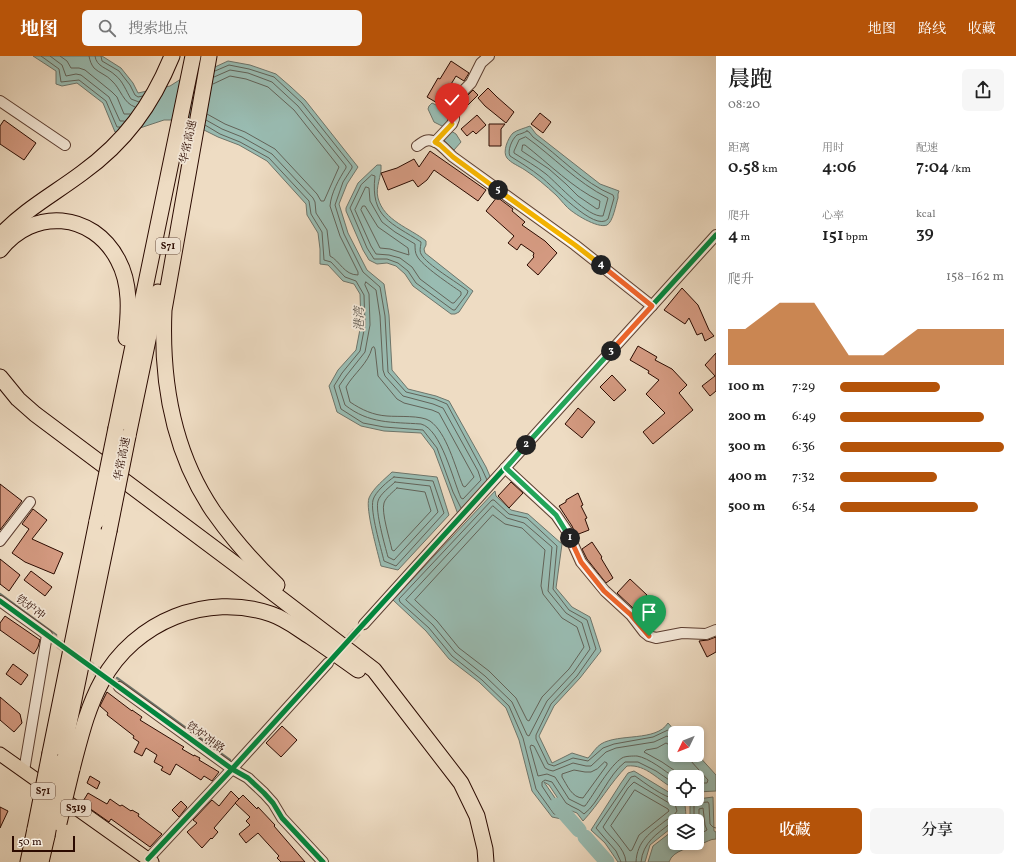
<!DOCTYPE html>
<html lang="zh">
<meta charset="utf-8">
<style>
body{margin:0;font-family:Vollkorn,"Noto Serif SC",serif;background:#f6f6f6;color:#222;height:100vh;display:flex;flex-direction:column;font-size:15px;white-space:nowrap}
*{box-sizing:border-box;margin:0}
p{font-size:13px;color:#767676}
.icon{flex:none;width:22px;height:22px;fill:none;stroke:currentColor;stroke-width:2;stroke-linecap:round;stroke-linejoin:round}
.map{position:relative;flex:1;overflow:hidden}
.side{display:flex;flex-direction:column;background:#fff;width:300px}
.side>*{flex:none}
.needle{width:26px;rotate:227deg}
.fabs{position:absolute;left:668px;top:670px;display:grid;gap:8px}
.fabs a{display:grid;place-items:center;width:36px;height:36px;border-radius:6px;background:#fff;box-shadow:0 2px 6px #0003;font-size:20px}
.scale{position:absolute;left:12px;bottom:10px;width:63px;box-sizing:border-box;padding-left:4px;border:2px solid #2b0a00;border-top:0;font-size:11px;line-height:14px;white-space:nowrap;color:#2b0a00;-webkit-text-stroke:3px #f4e8d8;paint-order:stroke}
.pin{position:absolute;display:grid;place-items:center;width:34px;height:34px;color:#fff;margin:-41px -17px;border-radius:50% 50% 50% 0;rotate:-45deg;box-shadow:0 0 4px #0007}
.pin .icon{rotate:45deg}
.km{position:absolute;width:20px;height:20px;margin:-10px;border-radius:50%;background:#222;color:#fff;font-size:11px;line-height:20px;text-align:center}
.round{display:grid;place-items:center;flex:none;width:42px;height:42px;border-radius:6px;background:#f6f6f6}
.headline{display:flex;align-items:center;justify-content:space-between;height:68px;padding:0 12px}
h1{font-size:22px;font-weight:600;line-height:30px}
.figures{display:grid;grid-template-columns:repeat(3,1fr);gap:6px;height:68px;padding:4px 12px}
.figures div{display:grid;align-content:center}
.figures b{font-size:17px;font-weight:600}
.figures small{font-size:11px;font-weight:400}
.figures p{font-size:11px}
.chart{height:112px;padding:8px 12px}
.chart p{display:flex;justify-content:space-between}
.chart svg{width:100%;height:72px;margin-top:4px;fill:#b45309;opacity:.7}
.button{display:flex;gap:8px;margin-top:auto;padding:8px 12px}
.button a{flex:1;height:46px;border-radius:6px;background:#b45309;color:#fff;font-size:16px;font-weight:600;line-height:46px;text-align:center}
.button a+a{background:#f6f6f6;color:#222}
ul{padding:0 12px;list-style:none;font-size:13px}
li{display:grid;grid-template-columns:64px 48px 1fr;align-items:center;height:30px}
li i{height:10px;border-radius:5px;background:#b45309}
header{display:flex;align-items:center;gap:24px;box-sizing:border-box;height:56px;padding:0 20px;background:#b45309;color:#fff}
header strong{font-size:19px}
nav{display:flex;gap:22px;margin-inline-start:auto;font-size:14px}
.search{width:280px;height:36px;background:#f6f6f6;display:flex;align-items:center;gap:10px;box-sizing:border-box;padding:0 14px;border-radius:6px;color:#767676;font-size:15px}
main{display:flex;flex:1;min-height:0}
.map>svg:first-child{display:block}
</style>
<header>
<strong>地图</strong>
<div class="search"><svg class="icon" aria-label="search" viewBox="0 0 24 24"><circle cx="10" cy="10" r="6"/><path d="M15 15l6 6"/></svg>搜索地点</div>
<nav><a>地图</a><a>路线</a><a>收藏</a></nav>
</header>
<main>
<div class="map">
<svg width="716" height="806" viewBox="0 0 716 806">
<rect width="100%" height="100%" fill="#eedcc3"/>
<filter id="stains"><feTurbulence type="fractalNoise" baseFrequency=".005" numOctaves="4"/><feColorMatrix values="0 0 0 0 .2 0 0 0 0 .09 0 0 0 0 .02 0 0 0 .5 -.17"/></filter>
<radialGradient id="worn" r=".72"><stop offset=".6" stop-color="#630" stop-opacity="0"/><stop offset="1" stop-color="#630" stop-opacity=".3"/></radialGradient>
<!-- water -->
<g fill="#99bcb2" stroke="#6d756b">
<polygon points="33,0 102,0 121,12 133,27 138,37 170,30 189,18 204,16 228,5 250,9 276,18 291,31 305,44 358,111 347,128 339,148 348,177 367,214 384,228 389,259 392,314 408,333 436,340 449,345 486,411 492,425 459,461 434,394 421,377 384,375 361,370 337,356 329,330 338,314 356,294 361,268 360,238 354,228 343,225 328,209 320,208 320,193 318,177 307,159 306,148 267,105 239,89 218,81 184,64 164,64 140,72 115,76 103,47 77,27 62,30 56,28 56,15"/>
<polygon points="432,47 442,52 451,69 444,71 434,66 428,53 429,50"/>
<path d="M530 70 536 78 600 128 619 135 618 138V142C616 148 613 166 607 169 598 173 572 157 566 150 563 147 560 143 556 139 546 130 536 121 525 114 519 110 511 107 507 102 502 96 508 82 513 77 517 74 525 72 530 70Z"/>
<polygon points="451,75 456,78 461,86 454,94 442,82"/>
<path d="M377 109H381C382 120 375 131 378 142 384 165 410 172 426 185V189L424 193 425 197 473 235 459 256 455 258H451L413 230 405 218 396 210 387 207 377 208 369 204 363 194 346 155V152L358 127Z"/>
<path d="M392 416 437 421 449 459 398 514 381 510C378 497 365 453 369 442 373 432 385 423 392 416Z"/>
<path d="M495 435 496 440 511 454 528 458 562 488 556 532 572 551 590 561 601 595 580 622 554 650 539 680 552 707 572 697 588 702C592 698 596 691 601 688 619 677 656 686 668 667L677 677H675V699L697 698 716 719V735L697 736V721H675V733C658 725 647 708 627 710 610 727 599 748 583 765L577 757 569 754 563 750 549 729 544 726 571 765 552 761 532 735 519 684 506 652 479 626 449 603 426 575 393 544Z"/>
<path d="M634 715 675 740V743H686C682 752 693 765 675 765V769L650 789 645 806H618L605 787 591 774 621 727 628 717Z"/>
<path d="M713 741 714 775 716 776V783C710 783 707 786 701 788 690 792 673 794 669 806H648L653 790 675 773V787H697V765H684L690 759V744Z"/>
</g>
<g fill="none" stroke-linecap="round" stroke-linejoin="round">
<!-- shore -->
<g stroke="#626359" stroke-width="1">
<polyline points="41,0 59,13 61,26 79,24 106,45 117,71 120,71"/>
<polyline points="50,0 62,9 66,20 76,18 81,19 109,41 120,65 124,65"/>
<polyline points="60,0 67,5 71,12 79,12 85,14 112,36 117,41 124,58 130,58"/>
<path d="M89 0C90 5 91 8 94 12 99 17 107 19 112 25 121 33 123 47 135 51"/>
<path d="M95 0C96 11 108 12 115 19 123 25 126 35 131 43L139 46"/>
<polyline points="101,0 102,5 119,15 130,29 135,39 138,41 143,40"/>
<polyline points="215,15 229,9 249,13 274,21 302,47 352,110 352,112 343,126 335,149 344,178 363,216 380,231 385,260 388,316 406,336 435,343 447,348 482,413 487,424"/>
<polyline points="207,58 225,68 245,76 275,93 317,138 321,145 324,145 339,111 294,54 268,31 246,23 230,20 213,28"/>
<path d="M206 64 222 73 242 81 272 98 313 142 315 146 316 157 327 174 330 200C340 205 344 219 358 219V216L340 180 330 150C331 137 339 123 346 112V110L298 50 272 26 248 17 230 14 214 21"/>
<polyline points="205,69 220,78 240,86 269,102 309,145 311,158 322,176 324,204 331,206 345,221 356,225 364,239 365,269 360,295 342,317 334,330 341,353 363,367 384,371 423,374 437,392 453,436 461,452"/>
<path d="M527 75 529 76 533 81C560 100 583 127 613 139L614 142 608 163C595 177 552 129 541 121 531 113 521 107 510 100 507 95 512 83 517 79 520 78 524 77 527 75Z"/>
<path d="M526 81C554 101 576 126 608 142L603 160C588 162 558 128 546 118 536 110 525 104 514 97V95L519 84Z"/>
<path d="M523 89H525C548 107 574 133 600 145L599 152 597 153 578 140 566 128 549 113 522 95Z"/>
<path d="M372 119 375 120C370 162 392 167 421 186 421 190 419 194 421 198 427 209 457 226 468 235L467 238 455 254H453L416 227 408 215 398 207 387 203H374L367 192 350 152 361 129Z"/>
<path d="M366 131 369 132 370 145 382 166 395 176 415 188C415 192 415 197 417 200 422 210 451 229 461 236V239L454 247H452L420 223 412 211 400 202 389 199 376 198 371 190 355 154Z"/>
<polygon points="363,150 365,150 378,171 408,192 409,199 390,193 380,192 361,154"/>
<path d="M366 226 376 234 380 260 383 314 385 320 403 340 433 348 443 352 478 415 481 424 463 443 461 442C453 424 441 373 421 368 392 366 369 368 345 349L339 330 346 320 365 296 370 269 369 238 365 229Z"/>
<path d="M374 291 375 293 378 320 397 343 404 347 432 354 439 357 474 421 465 431 463 430C455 411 447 377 430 365 421 359 398 361 387 360 373 359 362 354 350 346L346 331C354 317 368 308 372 292Z"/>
<path d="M394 421 433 425 444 457 396 510 384 505C381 492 370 456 373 444 375 436 388 425 394 421Z"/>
<path d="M395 426 430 430 438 456 394 504 388 501C385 490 375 455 378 445 380 438 390 431 395 426Z"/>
<path d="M397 432 425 436 431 455 394 495 392 494C390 484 381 456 384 447 386 441 393 436 397 432Z"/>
<polygon points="493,450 507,462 524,467 552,491 548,535 566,557 582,567 590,593 574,616 547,645 529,680 527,679 512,646 485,620 455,596 433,569 406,544"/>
<polygon points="493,459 505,468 522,472 545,494 541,530 543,538 562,562 577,571 584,591 569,613 542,641 529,665 527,664 516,642 489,615 459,592 437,565 415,544"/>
<path d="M675 680 668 674 653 681 614 688 603 692 588 705 573 702 554 710 548 708 536 683V679L551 648 577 620 596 593 587 564 569 554 553 533 557 490 527 462 509 458 494 444H492L399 543 400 546 429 572 452 600 482 624 509 650 523 682 536 733 554 758H558L559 756 542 730V726L545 724 552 726 566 747 571 750 579 754 584 758C599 747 608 719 625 706H638L656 715 675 728"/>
<path d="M675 686 667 680 654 686 616 692 606 696 591 710H586L573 707 553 715 549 714 545 712 534 690 531 689 530 691 538 720 547 718 555 721 569 743 583 750H585C594 738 610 709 622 702 625 700 633 700 637 700 649 702 665 715 675 722"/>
<polyline points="675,692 666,687 657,692 646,694 644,696 662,706 684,721"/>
<polyline points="688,699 690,704 708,724 707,727 697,727"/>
<path d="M605 706 607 707V709L583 742C572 742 567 729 562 721V718L574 714 585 716H591L597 713Z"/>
<polygon points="635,734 668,753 669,755 639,779 632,794 630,795 611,770"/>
<polyline points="690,765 694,760 694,747 708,746 709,748 710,768 713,771 716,772"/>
<polyline points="697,766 699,761 699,753 703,752 705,769 707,774 697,780"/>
<path d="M621 806 616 795 596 772 631 721 635 720C645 727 663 741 675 743"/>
<path d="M626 806C625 791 610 782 603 771L628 732 634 726 669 747 675 748 677 755C673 761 671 761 665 765 650 777 637 785 636 806"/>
<path d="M641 806C643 786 657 778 671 767L675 766"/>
</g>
<!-- stream -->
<g stroke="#6d756b" stroke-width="2.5">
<polyline points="0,538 56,579"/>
<polyline points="117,622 230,704"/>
</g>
<!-- river -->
<g stroke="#99bcb2" stroke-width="15">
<polyline points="557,749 579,774"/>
<polyline points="585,781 607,806"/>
</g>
</g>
<!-- building -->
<g fill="#d49a81" stroke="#2b0a00">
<polygon points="451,5 469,17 464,25 456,20 439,48 427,41 438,22 440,23"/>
<polygon points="488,32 497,41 514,56 506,67 485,50 478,42"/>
<polygon points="473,34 478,39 468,49 463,44"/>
<polygon points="540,57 551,66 543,77 531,68"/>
<polygon points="477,59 486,69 476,78 473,75 467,80 461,73"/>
<polygon points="4,64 36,87 24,104 0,88 0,70"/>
<polygon points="489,68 505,68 501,73 501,90 489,90"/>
<polygon points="430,95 486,134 478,145 434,114 427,124 418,131 413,124 388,134 381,117 397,112 414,103 419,111"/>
<polygon points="497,141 513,153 512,155 525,166 522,169 545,185 557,197 538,219 527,209 534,201 533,200 534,197 521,188 517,194 508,187 514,180 486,155"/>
<polygon points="682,232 698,249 709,274 714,280 705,285 702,277 697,279 689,262 685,268 664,254"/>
<polygon points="638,290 657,301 655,304 672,313 687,329 679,337 693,354 653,388 643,376 665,357 646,338 659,324 648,317 649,315 630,304"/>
<polygon points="716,297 716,335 710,340 702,330 715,320 705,309"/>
<polygon points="612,319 626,334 614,345 600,331"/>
<polygon points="578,352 595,366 582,382 565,368"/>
<polygon points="511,426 523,437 509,452 498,440"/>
<polygon points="0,428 22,445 0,474"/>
<polygon points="578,437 583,449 581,450 587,462 585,463 589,474 576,479 572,470 559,450 566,446 566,444"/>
<polygon points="33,453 47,464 32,483 63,497 54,518 25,506 12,497 29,473 22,468"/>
<polygon points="592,486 602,501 601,502 613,522 606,527 587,503 582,493"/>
<polygon points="0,503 20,519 9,535 0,528"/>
<polygon points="31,515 52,531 45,540 24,524"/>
<polygon points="630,523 647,539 634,553 617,537"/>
<polygon points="5,560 40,584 38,591 34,598 0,574 0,567"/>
<polygon points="716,581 716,596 707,601 699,585 708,584"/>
<polygon points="13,608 28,619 21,629 6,618"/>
<polygon points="107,636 132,655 132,654 142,661 140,664 184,691 182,693 194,700 194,699 200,702 199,704 219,716 212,725 204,720 201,724 176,708 170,719 161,714 163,711 154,706 157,699 146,692 142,700 134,696 139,686 133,682 134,680 107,659 108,657 100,650"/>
<polygon points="0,641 20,658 22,667 14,676 0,664"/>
<polygon points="282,670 297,684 281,701 266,687"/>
<polygon points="90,720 100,726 97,733 87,727"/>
<polygon points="231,735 239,743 214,772 218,776 212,783 211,782 202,792 187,776 197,767 193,764 212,744 219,750"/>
<polygon points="88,737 107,748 110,743 120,750 122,749 131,755 132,754 139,758 138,760 162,778 150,791 111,763 109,766 82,747"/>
<polygon points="243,739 257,753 258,751 275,769 274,770 305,806 281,806 277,802 279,800 258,777 246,787 239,778 250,769 246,765 250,761 235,747"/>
<polygon points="181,745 187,751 179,761 172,754"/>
<polygon points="0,751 8,755 0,772"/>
</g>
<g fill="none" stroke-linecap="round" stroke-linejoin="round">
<!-- minor-tunnel -->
<g stroke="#d1bca6" stroke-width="10" stroke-dasharray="10 5" stroke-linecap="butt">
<polyline points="47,579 119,631"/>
<polyline points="340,594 364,568"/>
</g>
<!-- minor casing -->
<g stroke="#5c3e31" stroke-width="12">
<g id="minor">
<polyline points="0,45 65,89"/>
<polyline points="435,86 452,68 454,63 454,44 471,27 481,7 489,0"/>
<path d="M417 90C419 89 422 86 425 85 436 81 446 95 453 101L575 189 652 250"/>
<polyline points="505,412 556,459 567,475 581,506 605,535 631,559 644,576 649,580 656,582 682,577 706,578 716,574"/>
<polyline points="0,485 30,446"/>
<polyline points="0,545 47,579 24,715"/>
<polyline points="364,568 716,179"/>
<polyline points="119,631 232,713 248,722 264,737 273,747 282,762 323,806"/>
<polyline points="148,803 232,713 328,607"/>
</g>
</g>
<!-- major casing -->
<g stroke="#2b0a00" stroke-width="15">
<polyline id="major" points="0,698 152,806"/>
</g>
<!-- highway casing -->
<g stroke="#2b0a00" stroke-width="17">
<g id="highway">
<path d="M209 0 164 254C161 324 173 396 213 455 232 482 253 506 277 529"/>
<path d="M0 180C24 154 54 138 82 117 125 86 152 49 172 0"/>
<path d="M0 194C33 151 93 156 118 204 131 228 129 256 126 282"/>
<polyline points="0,321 18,343 35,358 238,510 374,614 461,727 477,760 485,793 486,806"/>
<polyline points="116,372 193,0"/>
<polyline points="128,380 158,236"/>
<polyline points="50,697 97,465"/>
<polyline points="61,706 109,475"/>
<path d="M72 713C80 683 87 652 102 625 135 565 207 536 271 558 286 563 298 573 311 581 327 592 343 603 358 614"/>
<polyline points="28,806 35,773"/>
<polyline points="41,806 47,780"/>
</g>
</g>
<!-- minor -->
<use href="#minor" stroke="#f4e8d8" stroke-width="10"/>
<!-- major -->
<use href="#major" stroke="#eedcc3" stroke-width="13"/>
<!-- highway -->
<use href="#highway" stroke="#eedcc3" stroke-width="15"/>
<!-- highway-bridge casing -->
<g stroke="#2b0a00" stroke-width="17" stroke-linecap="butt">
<g id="highway-bridge">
<polyline points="97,465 116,372"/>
<polyline points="109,475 128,380"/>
<polyline points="59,767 72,713"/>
<polyline points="35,773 50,697"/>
<polyline points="47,780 61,706"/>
</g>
</g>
<!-- highway-bridge -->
<use href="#highway-bridge" stroke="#eedcc3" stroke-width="15"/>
<!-- cycleway casing -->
<g stroke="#f4e8d8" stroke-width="8">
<g id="cycleway">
<polyline points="0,545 232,713 248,722 264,737 273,747 282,762 323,806"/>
<polyline points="148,803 232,713 716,179"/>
</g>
</g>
<!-- cycleway -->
<use href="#cycleway" stroke="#00873e" stroke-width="5"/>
</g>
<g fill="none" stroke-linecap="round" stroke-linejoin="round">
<!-- split-1 casing -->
<g stroke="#fff" stroke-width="8">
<polyline id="split-1" points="570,482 581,506 604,535 631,559 649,580"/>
</g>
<!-- split-2 casing -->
<g stroke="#fff" stroke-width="8">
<polyline id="split-2" points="526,389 506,412 556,459 570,482"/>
</g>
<!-- split-3 casing -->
<g stroke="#fff" stroke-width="8">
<polyline id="split-3" points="526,389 611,295"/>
</g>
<!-- split-4 casing -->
<g stroke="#fff" stroke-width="8">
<polyline id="split-4" points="601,209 652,250 611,295"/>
</g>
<!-- split-5 casing -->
<g stroke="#fff" stroke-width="8">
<polyline id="split-5" points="498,134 575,189 601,209"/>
</g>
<!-- split-6 casing -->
<g stroke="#fff" stroke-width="8">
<polyline id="split-6" points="452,68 435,86 440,89 453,101 498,134"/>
</g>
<!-- split-1 -->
<use href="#split-1" stroke="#f0652b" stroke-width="5"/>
<!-- split-2 -->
<use href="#split-2" stroke="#22a559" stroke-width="5"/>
<!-- split-3 -->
<use href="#split-3" stroke="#22a559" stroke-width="5"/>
<!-- split-4 -->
<use href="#split-4" stroke="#f0652b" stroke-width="5"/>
<!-- split-5 -->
<use href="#split-5" stroke="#f5b400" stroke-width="5"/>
<!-- split-6 -->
<use href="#split-6" stroke="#f5b400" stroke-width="5"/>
</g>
<g text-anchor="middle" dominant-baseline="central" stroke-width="3.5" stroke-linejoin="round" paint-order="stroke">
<!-- shield labels -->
<g fill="#f4e8d8" stroke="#674d41" stroke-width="1">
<rect x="156" y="182" width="24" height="16" rx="3"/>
<rect x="31" y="727" width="24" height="16" rx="3"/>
<rect x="61" y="744" width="30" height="16" rx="3"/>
</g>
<g font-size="10" font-weight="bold" fill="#2b0a00">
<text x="168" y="190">S71</text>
<text x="43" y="735">S71</text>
<text x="76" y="752">S319</text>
</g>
<!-- street labels -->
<g font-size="11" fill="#2b0a00" stroke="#f4e8d8">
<text transform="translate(189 86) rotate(-78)">华常高速</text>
<text transform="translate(123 403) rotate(-79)">华常高速</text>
<text transform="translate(30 552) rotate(36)">铁炉冲</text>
<text transform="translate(205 682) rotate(36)">铁炉冲路</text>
</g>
<!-- water labels -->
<g font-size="12" font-style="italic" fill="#575147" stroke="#f4e8d8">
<text transform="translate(360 263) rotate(-90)">港湾</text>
</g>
</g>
<rect width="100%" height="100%" filter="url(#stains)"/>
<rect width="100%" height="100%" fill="url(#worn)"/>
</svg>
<div class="fabs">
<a><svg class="needle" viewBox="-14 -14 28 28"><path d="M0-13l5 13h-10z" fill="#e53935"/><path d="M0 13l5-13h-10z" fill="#767676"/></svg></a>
<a><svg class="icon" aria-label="locate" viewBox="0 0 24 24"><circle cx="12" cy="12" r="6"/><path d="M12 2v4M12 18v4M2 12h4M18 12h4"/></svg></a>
<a><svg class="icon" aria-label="layers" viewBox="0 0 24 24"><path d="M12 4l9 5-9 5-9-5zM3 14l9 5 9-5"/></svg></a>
</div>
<div class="scale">50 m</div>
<div class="pin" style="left:649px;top:580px;background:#1e9e55"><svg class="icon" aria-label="arrive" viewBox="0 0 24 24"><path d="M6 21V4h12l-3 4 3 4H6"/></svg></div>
<div class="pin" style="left:452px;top:68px;background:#d93025"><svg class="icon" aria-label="check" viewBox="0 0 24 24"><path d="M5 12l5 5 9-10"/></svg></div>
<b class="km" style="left:570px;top:482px">1</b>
<b class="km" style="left:526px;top:389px">2</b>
<b class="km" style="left:611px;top:295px">3</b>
<b class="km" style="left:601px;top:209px">4</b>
<b class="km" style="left:498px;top:134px">5</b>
</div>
<section class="side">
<div class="headline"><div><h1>晨跑</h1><p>08:20</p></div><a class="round"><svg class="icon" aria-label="share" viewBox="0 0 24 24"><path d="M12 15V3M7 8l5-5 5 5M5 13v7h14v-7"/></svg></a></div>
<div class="figures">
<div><p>距离</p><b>0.58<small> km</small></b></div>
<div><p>用时</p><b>4:06</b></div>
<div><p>配速</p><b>7:04<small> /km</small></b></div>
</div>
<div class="figures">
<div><p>爬升</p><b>4<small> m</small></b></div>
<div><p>心率</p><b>151<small> bpm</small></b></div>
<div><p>kcal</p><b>39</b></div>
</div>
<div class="chart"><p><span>爬升</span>158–162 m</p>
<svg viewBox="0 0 160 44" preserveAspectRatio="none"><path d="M0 44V22L10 22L20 14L30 6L40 6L50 6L60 22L70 38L80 38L90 38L100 30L110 22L120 22L130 22L140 22L150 22L160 22V44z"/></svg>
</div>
<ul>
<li><b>100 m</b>7:29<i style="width:61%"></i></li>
<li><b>200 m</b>6:49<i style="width:88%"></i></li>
<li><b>300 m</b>6:36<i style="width:100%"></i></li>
<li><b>400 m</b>7:32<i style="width:59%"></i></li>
<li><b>500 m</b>6:54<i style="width:84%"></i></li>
</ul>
<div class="button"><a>收藏</a><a>分享</a></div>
</section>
</main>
